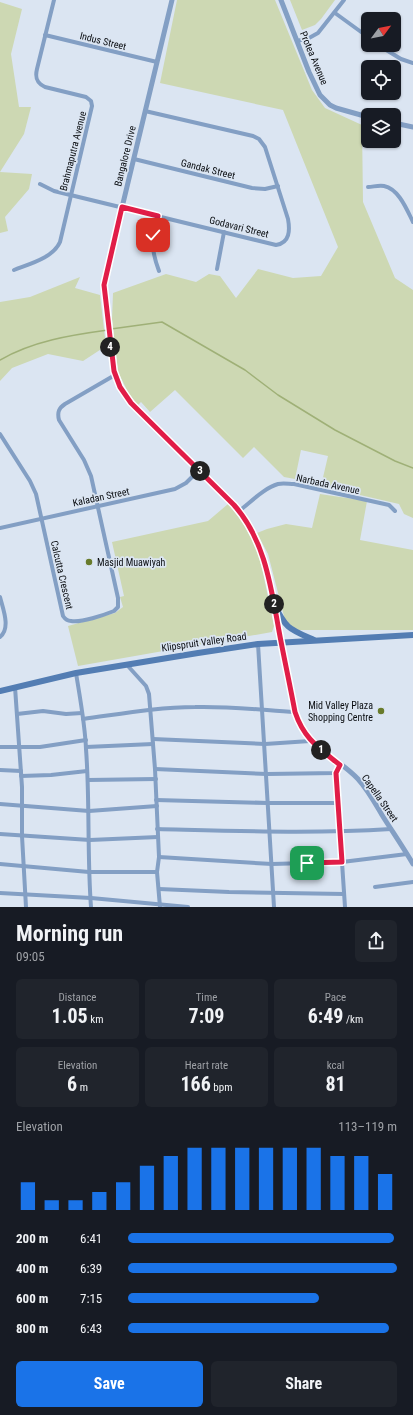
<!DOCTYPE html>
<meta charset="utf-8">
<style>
body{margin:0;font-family:"Roboto Condensed",sans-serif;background:#20242c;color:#f1f3f6;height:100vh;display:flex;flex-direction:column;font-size:15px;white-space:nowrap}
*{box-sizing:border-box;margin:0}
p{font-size:13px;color:#9ea1a6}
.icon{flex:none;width:22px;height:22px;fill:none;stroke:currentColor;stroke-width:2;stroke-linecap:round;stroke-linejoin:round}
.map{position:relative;height:907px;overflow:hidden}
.sheet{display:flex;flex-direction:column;background:#171b24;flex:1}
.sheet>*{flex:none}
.needle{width:26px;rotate:58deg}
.buttons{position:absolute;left:361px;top:12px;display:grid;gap:8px}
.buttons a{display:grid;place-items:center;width:40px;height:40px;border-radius:6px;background:#171b24;box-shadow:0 1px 3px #0004;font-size:20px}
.pin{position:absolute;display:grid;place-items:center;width:34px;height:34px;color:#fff;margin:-17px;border-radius:8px;box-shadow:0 2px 6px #0006}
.km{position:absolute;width:20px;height:20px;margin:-10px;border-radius:50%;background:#222;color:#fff;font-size:11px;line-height:20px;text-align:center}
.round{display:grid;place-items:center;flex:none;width:42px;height:42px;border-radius:6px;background:#20242c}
.head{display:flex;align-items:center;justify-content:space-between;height:68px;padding:0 16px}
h1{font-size:22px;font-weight:700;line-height:30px}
.stats{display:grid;grid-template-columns:repeat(3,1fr);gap:6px;height:68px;padding:4px 16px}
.stats div{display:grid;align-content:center;border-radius:6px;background:#20242c;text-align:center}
.stats b{font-size:20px;font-weight:700}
.stats small{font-size:11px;font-weight:400}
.stats p{font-size:11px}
.chart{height:112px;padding:8px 16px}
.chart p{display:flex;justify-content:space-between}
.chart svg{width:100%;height:72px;margin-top:4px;stroke:#1a73e8;stroke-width:6}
.action{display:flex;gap:8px;margin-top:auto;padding:8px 16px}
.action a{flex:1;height:46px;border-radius:6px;background:#1a73e8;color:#fff;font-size:16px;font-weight:700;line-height:46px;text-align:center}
.action a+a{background:#20242c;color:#f1f3f6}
ul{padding:0 16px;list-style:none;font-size:13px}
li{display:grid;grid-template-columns:64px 48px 1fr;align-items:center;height:30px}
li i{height:10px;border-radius:5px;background:#1a73e8}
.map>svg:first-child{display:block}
</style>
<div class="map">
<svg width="413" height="907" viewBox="0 0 413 907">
<rect width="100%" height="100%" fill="#dbe5f2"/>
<!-- green -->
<g fill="#cdd8b3">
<polygon points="177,0 275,0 312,90 325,108 362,125 363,202 395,278 413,290 413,518 404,514 399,504 321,486 328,456 301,450 295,479 284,477 254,447 243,458 175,390 150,412 141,402 138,405 129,394 118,372 112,319 113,293 166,274 196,282 209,274 220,276 236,298 258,269 293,278 321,276 338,247 283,110 160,83"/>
<polygon points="290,0 335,0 321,19 315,25 302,30"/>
<polygon points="0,2 22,9 11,54 19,107 31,107 24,134 0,172"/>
<polygon points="0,172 32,174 29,189 5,217 8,231 0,233"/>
<polygon points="80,277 75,288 100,295 106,346 83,361 48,354 12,368 0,381 0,302 30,297"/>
<polygon points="320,494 367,501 360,540 413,550 413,630 299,630 295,629 285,620 268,554 257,533 267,529 286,524 312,528"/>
<path d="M228 504C241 519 253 537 259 557 265 579 269 603 274 626L272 632 78 666 68 626 115 613 123 607 120 597 124 596 112 542 208 521Z"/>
</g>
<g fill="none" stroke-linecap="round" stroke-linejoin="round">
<!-- stream -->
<g stroke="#9fb077" stroke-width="1.5">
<polyline points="111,329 162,322 245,370 278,395 335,430 395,461 413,468"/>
<path d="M0 360C33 341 71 335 108 330"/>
</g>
<!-- minor -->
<g stroke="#839fc4" stroke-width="4">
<polyline points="335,13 368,37"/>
<polyline points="45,35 157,62"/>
<polyline points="297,41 309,38 318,33 344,0"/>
<polyline points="378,45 401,59 413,63"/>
<polyline points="134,159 252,188 265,189 278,186"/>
<path d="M40 184 54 191 276 245C290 243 290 230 288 219L265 147 259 139 253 136 145 111"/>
<path d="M368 187C373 187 378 185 384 186 399 189 407 210 413 222"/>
<path d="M158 215C152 240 150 247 159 271"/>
<polyline points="217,269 224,232"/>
<path d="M14 270C29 264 53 258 60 242L92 106 91 101 86 97 45 87C36 83 35 77 37 69L54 0"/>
<path d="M0 434 30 481 36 494 63 616C65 619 67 621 71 621 81 623 104 615 114 611L118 607V598L91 476 84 460 59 420C57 412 59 408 65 404L115 375"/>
<path d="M239 511C251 502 264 488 278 484 283 483 289 484 294 484L389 505 395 511"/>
<polyline points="0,528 175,489 186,483 199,470"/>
<path d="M0 597C3 609 11 628 0 637"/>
<polyline points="258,644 274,907"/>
<polyline points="127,665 146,686 149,694 155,769 159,857 157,872 160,907"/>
<path d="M76 673C80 698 85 724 86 749 90 801 87 854 91 907"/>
<polyline points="15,687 22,787 22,836 26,907"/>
<polyline points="17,714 43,711 66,714 82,713"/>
<path d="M83 719C120 714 157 707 195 707 228 706 262 710 295 712"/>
<polyline points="153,739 265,744 310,741"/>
<polyline points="0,747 40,747 86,740"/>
<polyline points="86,747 153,744"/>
<polyline points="155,769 267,774 336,773 340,765"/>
<polyline points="0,770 21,771"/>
<polyline points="336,773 345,907"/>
<polyline points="21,776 51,775 87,771"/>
<polyline points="88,780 156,779"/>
<polyline points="156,800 268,803 339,803"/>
<polyline points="0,804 89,811 157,806"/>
<path d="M157 829C236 831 313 834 391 829"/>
<polyline points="0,834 90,840 158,837"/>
<polyline points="159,857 272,864 342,862 407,854"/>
<polyline points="0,864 89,872 157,872"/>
<polyline points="375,887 413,882"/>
<polyline points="159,889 229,892 344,894"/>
<polyline points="0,893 91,898 188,907"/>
</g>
<!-- tertiary -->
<g stroke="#839fc4" stroke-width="5">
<path d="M172 0 105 278V292L114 371 120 387 131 403 234 505 243 517 255 538 262 554 268 578 295 712C308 751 333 753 358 779 368 790 375 803 382 815 392 831 403 847 413 864"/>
<polyline points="281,0 309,72 320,95 330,105 336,108 368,117"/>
<polyline points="394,123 413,127"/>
</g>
<!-- secondary -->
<g stroke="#537db3" stroke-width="6">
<path d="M274 604C286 629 289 629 314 640"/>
<polyline points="0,691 76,673 198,653 258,644 413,635"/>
</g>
</g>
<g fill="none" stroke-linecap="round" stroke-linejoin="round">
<!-- route casing -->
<g stroke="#fff" stroke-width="8">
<path id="route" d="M153 235 158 216 122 207 104 285 114 371 120 387 131 403 234 505C265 540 271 587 279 631 284 658 290 685 295 712 304 739 319 748 340 765L336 773 342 862 307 863"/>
</g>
<!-- route -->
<use href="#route" stroke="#e11d48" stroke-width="5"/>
</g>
<!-- markers -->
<g fill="#687b2b" stroke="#dbe5f2" stroke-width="1.5">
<circle cx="89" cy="562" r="4"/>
<circle cx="381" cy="711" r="4"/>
</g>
<g text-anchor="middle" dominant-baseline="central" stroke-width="3.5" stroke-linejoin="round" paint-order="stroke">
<!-- street labels -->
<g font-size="10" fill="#090c10" stroke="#dbe5f2">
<text transform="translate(103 41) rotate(14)">Indus Street</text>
<text transform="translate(314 58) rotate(67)">Protea Avenue</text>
<text transform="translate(73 151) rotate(-76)">Brahmaputra Avenue</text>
<text transform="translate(125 156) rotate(-76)">Bangalore Drive</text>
<text transform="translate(208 169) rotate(14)">Gandak Street</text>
<text transform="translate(239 227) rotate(14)">Godavari Street</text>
<text transform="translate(328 484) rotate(12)">Narbada Avenue</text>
<text transform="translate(101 497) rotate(-12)">Kaladan Street</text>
<text transform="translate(62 575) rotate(77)">Calcutta Crescent</text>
<text transform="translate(204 642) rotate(-8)">Klipspruit Valley Road</text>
<text transform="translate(380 798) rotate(55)">Capella Street</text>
</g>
<!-- poi labels -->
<g font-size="10" fill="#090c10" stroke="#dbe5f2" text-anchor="start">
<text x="97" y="562">Masjid Muawiyah</text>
<text x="373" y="705" text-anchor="end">Mid Valley Plaza<tspan x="373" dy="12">Shopping Centre</tspan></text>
</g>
</g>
</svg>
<div class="buttons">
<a><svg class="needle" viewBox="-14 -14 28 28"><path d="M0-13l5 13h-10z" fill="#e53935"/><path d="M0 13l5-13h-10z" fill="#9ea1a6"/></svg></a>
<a><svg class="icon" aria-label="locate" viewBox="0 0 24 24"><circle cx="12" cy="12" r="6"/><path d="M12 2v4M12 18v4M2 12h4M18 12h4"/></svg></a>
<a><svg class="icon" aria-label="layers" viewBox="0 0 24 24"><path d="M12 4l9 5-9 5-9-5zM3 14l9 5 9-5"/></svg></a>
</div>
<div class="pin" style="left:307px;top:863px;background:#1e9e55"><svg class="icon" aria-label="arrive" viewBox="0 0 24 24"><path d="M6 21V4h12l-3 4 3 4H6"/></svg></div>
<div class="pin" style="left:153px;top:235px;background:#d93025"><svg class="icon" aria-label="check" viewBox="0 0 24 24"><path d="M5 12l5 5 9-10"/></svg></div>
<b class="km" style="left:321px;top:750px">1</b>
<b class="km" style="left:274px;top:604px">2</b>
<b class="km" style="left:200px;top:471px">3</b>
<b class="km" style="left:110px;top:347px">4</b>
</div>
<section class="sheet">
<div class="head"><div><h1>Morning run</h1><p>09:05</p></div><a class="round"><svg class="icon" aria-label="share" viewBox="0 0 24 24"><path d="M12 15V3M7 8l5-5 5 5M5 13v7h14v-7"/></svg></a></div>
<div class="stats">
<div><p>Distance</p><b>1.05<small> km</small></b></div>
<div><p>Time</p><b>7:09</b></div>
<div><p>Pace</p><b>6:49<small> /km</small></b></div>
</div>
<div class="stats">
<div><p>Elevation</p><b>6<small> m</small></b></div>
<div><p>Heart rate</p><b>166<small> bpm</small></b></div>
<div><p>kcal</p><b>81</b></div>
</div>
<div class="chart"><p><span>Elevation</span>113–119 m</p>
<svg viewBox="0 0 160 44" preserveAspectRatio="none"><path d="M5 44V27M15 44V38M25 44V38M35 44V33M45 44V27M55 44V17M65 44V11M75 44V6M85 44V6M95 44V6M105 44V6M115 44V6M125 44V6M135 44V11M145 44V11M155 44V22"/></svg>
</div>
<ul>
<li><b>200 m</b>6:41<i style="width:99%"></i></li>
<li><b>400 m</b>6:39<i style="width:100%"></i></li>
<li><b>600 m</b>7:15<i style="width:71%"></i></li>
<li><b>800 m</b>6:43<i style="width:97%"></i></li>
</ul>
<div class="action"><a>Save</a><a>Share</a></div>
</section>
